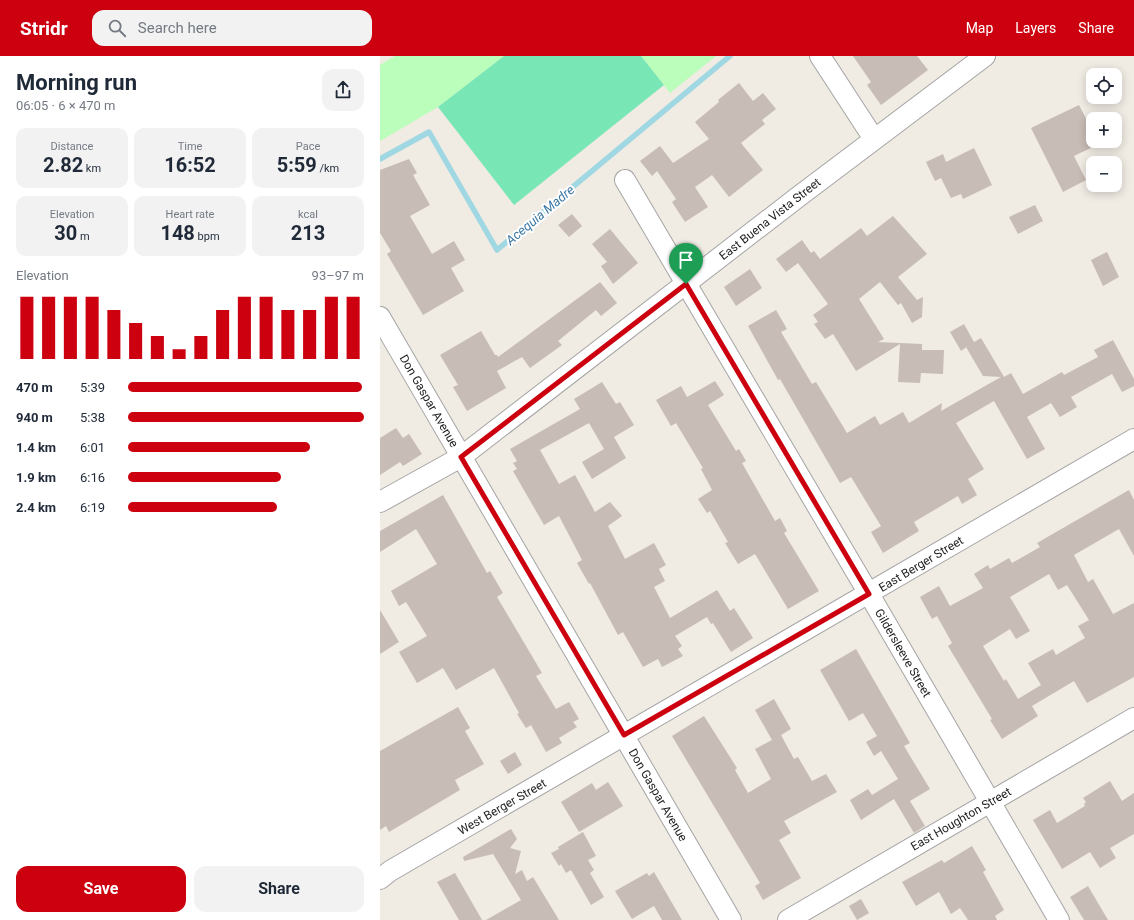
<!DOCTYPE html>
<meta charset="utf-8">
<style>
body{margin:0;font-family:Roboto,sans-serif;background:#f2f2f3;color:#1f2937;height:100vh;display:flex;flex-direction:column;font-size:15px;white-space:nowrap}
*{box-sizing:border-box;margin:0}
p{font-size:13px;color:#747a83}
.icon{flex:none;width:22px;height:22px;fill:none;stroke:currentColor;stroke-width:2;stroke-linecap:round;stroke-linejoin:round}
.map{position:relative;flex:1;overflow:hidden}
.details{display:flex;flex-direction:column;background:#fff;width:380px}
.details>*{flex:none}
.fabs{position:absolute;left:706px;top:12px;display:grid;gap:8px}
.fabs a{display:grid;place-items:center;width:36px;height:36px;border-radius:8px;background:#fff;box-shadow:0 2px 10px #0003;font-size:20px}
.pin{position:absolute;display:grid;place-items:center;width:34px;height:34px;color:#fff;margin:-41px -17px;border-radius:50% 50% 50% 0;rotate:-45deg;box-shadow:0 0 4px #0007}
.pin .icon{rotate:45deg}
.round{display:grid;place-items:center;flex:none;width:42px;height:42px;border-radius:12px;background:#f2f2f3}
.overview{display:flex;align-items:center;justify-content:space-between;height:68px;padding:0 16px}
h1{font-size:22px;font-weight:700;line-height:30px}
.metrics{display:grid;grid-template-columns:repeat(3,1fr);gap:6px;height:68px;padding:4px 16px}
.metrics div{display:grid;align-content:center;border-radius:10px;background:#f2f2f3;text-align:center}
.metrics b{font-size:20px;font-weight:700}
.metrics small{font-size:11px;font-weight:400}
.metrics p{font-size:11px}
.chart{height:112px;padding:8px 16px}
.chart p{display:flex;justify-content:space-between}
.chart svg{width:100%;height:72px;margin-top:4px;stroke:#cc000e;stroke-width:6}
.cta{display:flex;gap:8px;margin-top:auto;padding:8px 16px}
.cta a{flex:1;height:46px;border-radius:12px;background:#cc000e;color:#fff;font-size:16px;font-weight:700;line-height:46px;text-align:center}
.cta a+a{background:#f2f2f3;color:#1f2937}
ul{padding:0 16px;list-style:none;font-size:13px}
li{display:grid;grid-template-columns:64px 48px 1fr;align-items:center;height:30px}
li i{height:10px;border-radius:5px;background:#cc000e}
header{display:flex;align-items:center;gap:24px;box-sizing:border-box;height:56px;padding:0 20px;background:#cc000e;color:#fff}
header strong{font-size:19px}
nav{display:flex;gap:22px;margin-inline-start:auto;font-size:14px}
.search{width:280px;height:36px;background:#f2f2f3;display:flex;align-items:center;gap:10px;box-sizing:border-box;padding:0 14px;border-radius:12px;color:#747a83;font-size:15px}
main{display:flex;flex:1;min-height:0}
.map>svg:first-child{display:block}
</style>
<header>
<strong>Stridr</strong>
<div class="search"><svg class="icon" aria-label="search" viewBox="0 0 24 24"><circle cx="10" cy="10" r="6"/><path d="M15 15l6 6"/></svg>Search here</div>
<nav><a>Map</a><a>Layers</a><a>Share</a></nav>
</header>
<main>
<section class="details">
<div class="overview"><div><h1>Morning run</h1><p>06:05 · 6 × 470 m</p></div><a class="round"><svg class="icon" aria-label="share" viewBox="0 0 24 24"><path d="M12 15V3M7 8l5-5 5 5M5 13v7h14v-7"/></svg></a></div>
<div class="metrics">
<div><p>Distance</p><b>2.82<small> km</small></b></div>
<div><p>Time</p><b>16:52</b></div>
<div><p>Pace</p><b>5:59<small> /km</small></b></div>
</div>
<div class="metrics">
<div><p>Elevation</p><b>30<small> m</small></b></div>
<div><p>Heart rate</p><b>148<small> bpm</small></b></div>
<div><p>kcal</p><b>213</b></div>
</div>
<div class="chart"><p><span>Elevation</span>93–97 m</p>
<svg viewBox="0 0 160 44" preserveAspectRatio="none"><path d="M5 44V6M15 44V6M25 44V6M35 44V6M45 44V14M55 44V22M65 44V30M75 44V38M85 44V30M95 44V14M105 44V6M115 44V6M125 44V14M135 44V14M145 44V6M155 44V6"/></svg>
</div>
<ul>
<li><b>470 m</b>5:39<i style="width:99%"></i></li>
<li><b>940 m</b>5:38<i style="width:100%"></i></li>
<li><b>1.4 km</b>6:01<i style="width:77%"></i></li>
<li><b>1.9 km</b>6:16<i style="width:65%"></i></li>
<li><b>2.4 km</b>6:19<i style="width:63%"></i></li>
</ul>
<div class="cta"><a>Save</a><a>Share</a></div>
</section>
<div class="map">
<svg width="754" height="864" viewBox="0 0 754 864">
<rect width="100%" height="100%" fill="#f0ebe3"/>
<!-- park -->
<g fill="#bbfebc">
<polygon points="15,0 124,0 58,51 0,85 0,9"/>
<polygon points="261,0 336,0 290,37"/>
</g>
<!-- pitch -->
<polygon fill="#79e7b5" points="124,0 261,0 284,29 134,149 58,51"/>
<g fill="none" stroke-linecap="round" stroke-linejoin="round">
<!-- stream -->
<polyline stroke="#9fd7e2" stroke-width="5.5" points="0,103 49,76 117,194 350,0"/>
</g>
<!-- building -->
<g fill="#c8bcb6" fill-rule="evenodd">
<polygon points="473,0 537,0 548,14 501,49 487,29 491,26"/>
<polygon points="359,27 373,45 383,37 396,53 382,64 385,68 361,87 383,114 349,141 332,119 315,131 328,151 305,166 292,146 296,143 277,115 272,120 260,105 280,90 293,107 329,83 315,66 339,46 338,44"/>
<polygon points="699,49 713,76 713,85 717,85 719,88 694,100 706,124 683,136 651,72"/>
<polygon points="594,92 612,129 583,143 581,138 571,142 561,122 555,125 546,106 563,98 566,106"/>
<polygon points="29,103 37,117 33,119 50,149 30,160 52,198 74,185 85,204 71,212 84,235 43,259 7,198 11,195 0,177 0,114"/>
<polygon points="655,149 663,165 638,178 629,161"/>
<polygon points="192,158 202,170 189,181 178,169"/>
<polygon points="513,160 547,198 518,221 537,244 543,241 542,261 532,267 521,247 518,249 500,226 479,243 504,283 498,286 542,288 542,294 564,294 563,318 541,317 540,327 518,326 520,288 476,315 453,278 445,283 434,268 438,266 433,259 448,248 418,207 406,216 396,203 422,184 431,197 434,195 440,203 481,172 487,180"/>
<polygon points="230,173 258,207 233,228 221,210 227,206 212,188"/>
<polygon points="727,196 739,221 723,230 711,204"/>
<polygon points="370,213 382,232 356,250 344,231"/>
<polygon points="220,226 237,247 221,260 216,254 178,285 182,289 150,312 142,301 117,315 126,332 87,355 73,331 78,329 60,299 101,275 115,299 117,299 118,301"/>
<polygon points="396,254 407,273 401,276 432,328 436,326 467,377 495,360 500,369 523,356 529,367 562,347 561,355 621,321 603,320 586,291 588,290 581,295 570,276 584,268 594,286 601,282 624,321 631,317 643,338 682,316 684,319 718,301 714,294 733,284 754,323 754,330 742,336 732,318 691,341 697,351 680,361 671,347 647,361 665,393 647,403 614,345 576,367 604,413 588,423 597,439 582,448 578,440 534,466 539,475 503,497 491,476 501,470 471,421 460,427 400,323 398,324 368,270"/>
<polygon points="335,325 344,339 328,349 356,395 359,393 366,405 362,407 395,465 400,462 407,475 404,477 439,535 408,553 375,498 358,508 345,487 348,486 330,455 327,457 318,443 332,434 321,413 323,412 296,367 291,370 276,344 301,330 307,341"/>
<polygon points="222,326 236,348 240,346 254,369 234,381 246,402 212,423 202,406 224,393 209,367 160,394 179,428 195,419 215,456 230,446 242,460 228,470 245,503 274,487 286,509 279,513 285,525 274,531 290,562 337,534 350,555 354,552 373,582 351,596 333,567 331,568 327,561 295,580 302,590 298,593 303,600 282,611 278,603 263,611 243,576 238,579 210,527 209,528 197,507 202,504 179,460 164,469 133,415 137,413 133,407 137,405 130,393 200,353 194,343"/>
<polygon points="16,372 23,382 29,378 42,398 23,410 20,406 0,419 0,382"/>
<path d="M749 434 754 444V500L739 473 694 499 708 526 713 523 733 558 754 547V621L707 647 694 625 652 650 658 660 622 683 610 664 612 663 568 590 572 587 557 560 552 563 540 541 559 530 570 550 603 532 594 518 608 509 610 513 629 502 632 507 660 491 657 487ZM669 518 678 534 687 529 709 564 698 570 705 582 676 599 673 593 648 607 661 629 638 643 626 623 624 625 603 590 630 573 636 583 650 575 630 541Z"/>
<polygon points="63,439 107,517 110,515 123,537 117,541 162,617 156,620 176,653 189,646 199,663 193,666 197,671 179,682 182,687 166,696 151,669 146,672 137,658 139,657 114,612 76,634 63,612 37,627 19,596 47,580 26,546 19,550 11,535 57,508 36,473 0,496 0,475"/>
<polygon points="0,554 19,586 0,598"/>
<polygon points="476,593 530,687 524,690 550,733 530,745 545,770 534,777 514,743 481,764 470,744 488,733 492,739 518,723 501,695 494,700 486,686 497,680 483,657 469,665 440,614"/>
<polygon points="394,643 411,673 401,679 414,703 418,701 432,725 446,718 457,736 404,765 411,777 399,784 421,822 383,844 375,830 380,827 292,680 324,660 357,712 355,714 368,737 391,723 375,693 392,684 375,654"/>
<polygon points="78,651 90,672 85,675 104,708 75,724 80,734 9,776 6,770 0,774 0,695"/>
<polygon points="135,696 142,709 128,718 120,705"/>
<polygon points="730,725 742,745 754,737 754,778 730,792 736,802 720,812 710,796 682,813 653,764 670,754 677,767 705,750 704,748 706,746 703,742"/>
<polygon points="228,726 243,750 199,776 181,746 212,727 216,734"/>
<polygon points="131,773 137,783 130,792 141,795 135,818 142,814 147,825 153,821 179,864 106,864 141,844 113,798 84,805 83,801"/>
<polygon points="203,776 216,800 208,804 214,814 210,817 224,841 211,849 191,814 186,817 181,808 179,810 171,797 179,793 178,791"/>
<polygon points="592,790 606,814 603,816 624,854 615,860 617,864 588,864 580,852 571,858 559,836 536,850 522,826 562,804 564,807"/>
<polygon points="274,816 302,864 282,864 274,850 252,863 235,835 267,817 269,820"/>
<polygon points="75,817 102,864 79,864 57,826"/>
<polygon points="708,830 728,864 704,864 690,841"/>
<polygon points="481,843 489,857 477,864 469,850"/>
</g>
<g fill="none" stroke-linecap="round" stroke-linejoin="round">
<!-- minor casing -->
<g stroke="#a5a5a5" stroke-width="22">
<g id="minor">
<polyline points="440,0 494,83"/>
<polyline points="245,124 489,538 679,864"/>
<polyline points="0,261 351,864"/>
<polyline points="0,446 81,401 418,141 605,0"/>
<polyline points="0,823 10,815 754,383"/>
<polyline points="408,864 754,662"/>
</g>
</g>
<!-- minor -->
<use href="#minor" stroke="#fff" stroke-width="20"/>
</g>
<g fill="none" stroke-linecap="round" stroke-linejoin="round">
<!-- route casing -->
<g stroke="#fff" stroke-width="8">
<polygon id="route" points="306,228 489,538 244,679 81,401"/>
</g>
<!-- route -->
<use href="#route" stroke="#cc000e" stroke-width="5"/>
</g>
<g text-anchor="middle" dominant-baseline="central" stroke-width="4" stroke-linejoin="round" paint-order="stroke">
<!-- street labels -->
<g font-size="12" fill="#1e1e1e" stroke="#fff">
<text transform="translate(390 163) rotate(-38)">East Buena Vista Street</text>
<text transform="translate(49 345) rotate(60)">Don Gaspar Avenue</text>
<text transform="translate(541 508) rotate(-31)">East Berger Street</text>
<text transform="translate(523 597) rotate(60)">Gildersleeve Street</text>
<text transform="translate(278 739) rotate(60)">Don Gaspar Avenue</text>
<text transform="translate(122 751) rotate(-30)">West Berger Street</text>
<text transform="translate(581 763) rotate(-30)">East Houghton Street</text>
</g>
<!-- water labels -->
<g font-size="13" font-style="italic" fill="#3c78a6" stroke="#fff">
<text transform="translate(160 159) rotate(-40)">Acequia Madre</text>
</g>
</g>
</svg>
<div class="fabs">
<a><svg class="icon" aria-label="locate" viewBox="0 0 24 24"><circle cx="12" cy="12" r="6"/><path d="M12 2v4M12 18v4M2 12h4M18 12h4"/></svg></a>
<a>+</a>
<a>−</a>
</div>
<div class="pin" style="left:306px;top:228px;background:#1e9e55"><svg class="icon" aria-label="arrive" viewBox="0 0 24 24"><path d="M6 21V4h12l-3 4 3 4H6"/></svg></div>
</div>
</main>
